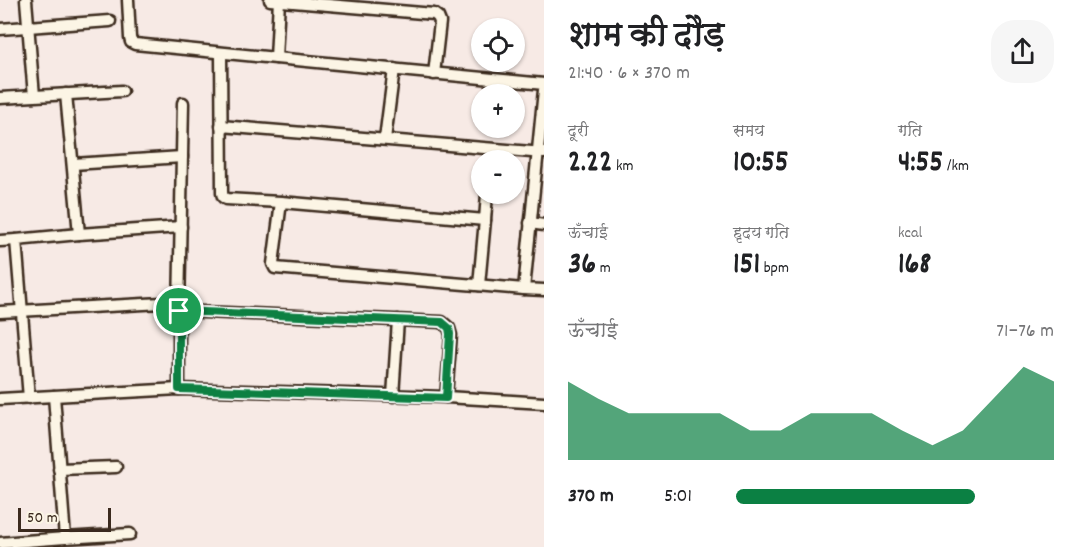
<!DOCTYPE html>
<html lang="hi">
<meta charset="utf-8">
<style>
body{margin:0;font-family:Dekko,"Playpen Sans Deva",sans-serif;background:#f6f6f6;color:#202124;height:100vh;display:flex;flex-direction:column;font-size:22px;white-space:nowrap}
*{box-sizing:border-box;margin:0}
p{font-size:20px;color:#757577}
.icon{flex:none;width:33px;height:33px;fill:none;stroke:currentColor;stroke-width:2;stroke-linecap:round;stroke-linejoin:round}
.map{position:relative;flex:1;overflow:hidden}
.drawer{display:flex;flex-direction:column;background:#fff;width:534px}
.drawer>*{flex:none}
.controls{position:absolute;left:471px;top:18px;display:grid;gap:12px}
.controls a{display:grid;place-items:center;width:54px;height:54px;border-radius:50%;background:#fff;box-shadow:0 2px 4px #0004;font-size:30px}
.scale{position:absolute;left:18px;bottom:15px;width:93px;box-sizing:border-box;padding-left:6px;border:3px solid #3b2a1e;border-top:0;font-size:16px;line-height:21px;white-space:nowrap;color:#3b2a1e;-webkit-text-stroke:4px #fcf5e5;paint-order:stroke}
.pin{position:absolute;display:grid;place-items:center;width:51px;height:51px;color:#fff;margin:-26px;border:3px solid #fff;border-radius:50%;box-shadow:0 2px 6px #0007}
.round{display:grid;place-items:center;flex:none;width:63px;height:63px;border-radius:24px;background:#f6f6f6}
.overview{display:flex;align-items:center;justify-content:space-between;height:102px;padding:0 24px}
h1{font-size:33px;font-weight:700;line-height:45px}
.metrics{display:grid;grid-template-columns:repeat(3,1fr);gap:9px;height:102px;padding:6px 24px}
.metrics div{display:grid;align-content:center}
.metrics b{font-size:30px;font-weight:700}
.metrics small{font-size:16px;font-weight:400}
.metrics p{font-size:16px}
.chart{height:168px;padding:12px 24px}
.chart p{display:flex;justify-content:space-between}
.chart svg{width:100%;height:108px;margin-top:6px;fill:#0b8043;opacity:.7}
ul{padding:0 24px;list-style:none;font-size:20px}
li{display:grid;grid-template-columns:96px 72px 1fr;align-items:center;height:45px}
li i{height:15px;border-radius:8px;background:#0b8043}
main{display:flex;flex:1;min-height:0}
.map>svg:first-child{display:block}
</style>
<main>
<div class="map">
<svg width="544" height="547" viewBox="0 0 544 547">
<rect width="100%" height="100%" fill="#f7eae5"/>
<filter id="ink" filterUnits="userSpaceOnUse"><feTurbulence type="fractalNoise" baseFrequency=".0167" numOctaves="2"/><feDisplacementMap in="SourceGraphic" scale="12" xChannelSelector="R" yChannelSelector="G"/><feConvolveMatrix kernelMatrix="1 2 1 2 8 2 1 2 1" color-interpolation-filters="sRGB"/></filter>
<g filter="url(#ink)">
<g fill="none" stroke-linecap="round" stroke-linejoin="round">
<!-- street casing -->
<g stroke="#3b2a1e" stroke-width="15">
<g id="street">
<polyline points="26,0 34,96"/>
<polyline points="128,0 130,38 131,42 135,44 276,58 279,0"/>
<polyline points="270,0 434,14 438,17 440,22 434,74"/>
<polyline points="0,29 110,21"/>
<polyline points="221,53 222,193 223,197 226,199 281,202 485,220 487,194"/>
<polyline points="276,58 544,84"/>
<polyline points="544,90 524,289 544,290"/>
<polyline points="66,94 79,234"/>
<polyline points="0,98 122,91"/>
<polyline points="183,103 179,311 442,322 449,328 451,335 446,397"/>
<polyline points="221,126 544,153"/>
<polyline points="385,139 394,69"/>
<polyline points="73,164 182,157"/>
<polyline points="281,202 273,264 275,268 524,289"/>
<polyline points="530,223 544,225"/>
<polyline points="0,241 16,240"/>
<polyline points="479,285 485,220"/>
<polyline points="0,312 180,302"/>
<polyline points="179,389 179,311"/>
<polyline points="54,396 65,538 130,534"/>
<polyline points="393,396 398,320"/>
<polyline points="29,398 16,240 79,234 181,227"/>
<polyline points="0,399 179,389 446,397 544,403"/>
<polyline points="59,469 116,467"/>
<polyline points="0,543 65,538"/>
</g>
</g>
<!-- street -->
<use href="#street" stroke="#fcf5e5" stroke-width="10"/>
</g>
</g>
<g fill="none" stroke-linecap="round" stroke-linejoin="round" filter="url(#ink)">
<!-- route casing -->
<g stroke="#fff" stroke-width="12">
<polygon id="route" points="179,311 442,322 449,328 450,334 446,398 179,389"/>
</g>
<!-- route -->
<use href="#route" stroke="#0b8043" stroke-width="8"/>
</g>
</svg>
<div class="controls">
<a><svg class="icon" aria-label="locate" viewBox="0 0 24 24"><circle cx="12" cy="12" r="6"/><path d="M12 2v4M12 18v4M2 12h4M18 12h4"/></svg></a>
<a>+</a>
<a>−</a>
</div>
<div class="scale">50 m</div>
<div class="pin" style="left:179px;top:311px;background:#1e9e55"><svg class="icon" aria-label="arrive" viewBox="0 0 24 24"><path d="M6 21V4h12l-3 4 3 4H6"/></svg></div>
</div>
<section class="drawer">
<div class="overview"><div><h1>शाम की दौड़</h1><p>21:40 · 6 × 370 m</p></div><a class="round"><svg class="icon" aria-label="share" viewBox="0 0 24 24"><path d="M12 15V3M7 8l5-5 5 5M5 13v7h14v-7"/></svg></a></div>
<div class="metrics">
<div><p>दूरी</p><b>2.22<small> km</small></b></div>
<div><p>समय</p><b>10:55</b></div>
<div><p>गति</p><b>4:55<small> /km</small></b></div>
</div>
<div class="metrics">
<div><p>ऊँचाई</p><b>36<small> m</small></b></div>
<div><p>हृदय गति</p><b>151<small> bpm</small></b></div>
<div><p>kcal</p><b>168</b></div>
</div>
<div class="chart"><p><span>ऊँचाई</span>71–76 m</p>
<svg viewBox="0 0 160 44" preserveAspectRatio="none"><path d="M0 44V12L10 19L20 25L30 25L40 25L50 25L60 32L70 32L80 25L90 25L100 25L110 32L120 38L130 32L140 19L150 6L160 12V44z"/></svg>
</div>
<ul>
<li><b>370 m</b>5:01<i style="width:75%"></i></li>
</ul>
</section>
</main>
